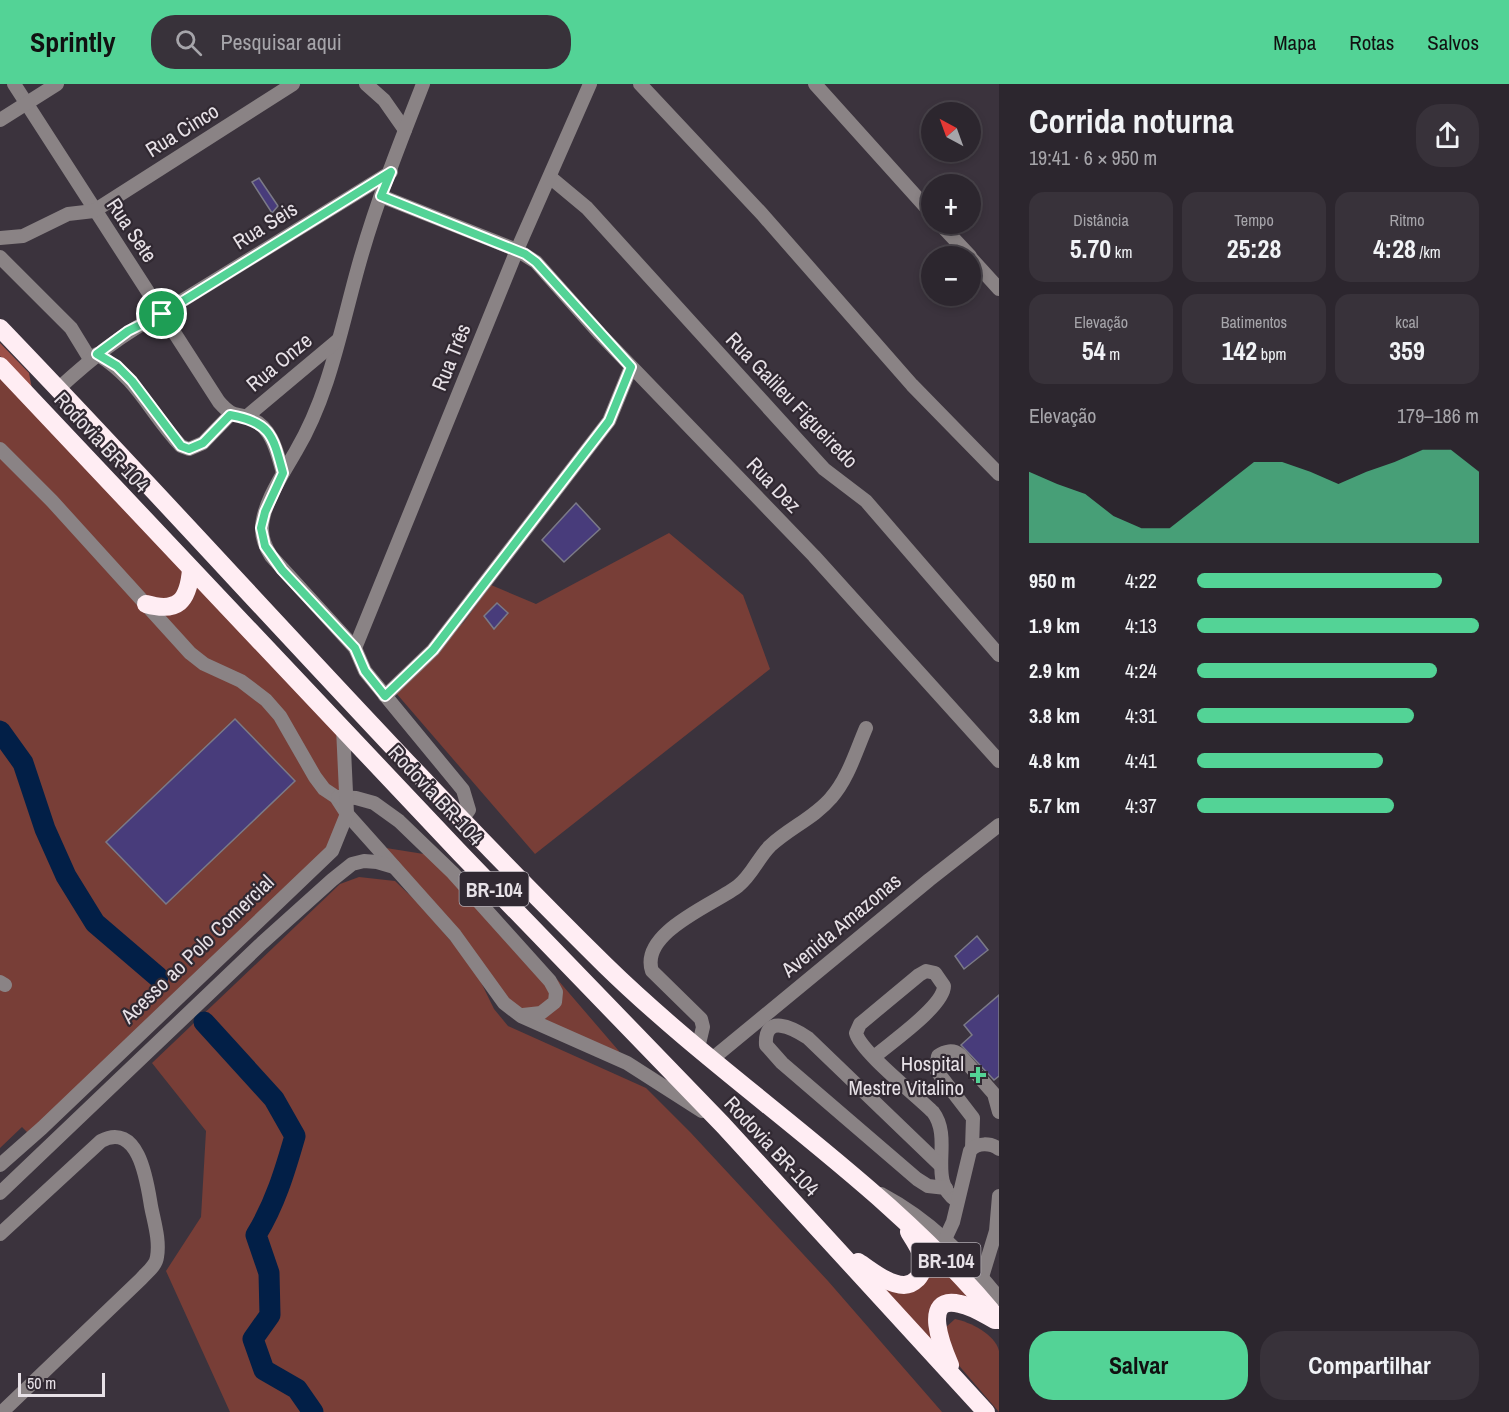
<!DOCTYPE html>
<html lang="pt">
<meta charset="utf-8">
<style>
body{margin:0;font-family:"Archivo Narrow",sans-serif;background:#38323a;color:#f1f3f6;height:100vh;display:flex;flex-direction:column;font-size:22px;white-space:nowrap}
*{box-sizing:border-box;margin:0}
p{font-size:20px;color:#a6a5aa}
.icon{flex:none;width:33px;height:33px;fill:none;stroke:currentColor;stroke-width:2;stroke-linecap:round;stroke-linejoin:round}
.map{position:relative;flex:1;overflow:hidden}
.side{display:flex;flex-direction:column;background:#2c262e;width:510px}
.side>*{flex:none}
.needle{width:39px;rotate:319deg}
.fabs{position:absolute;left:921px;top:18px;display:grid;gap:12px}
.fabs a{display:grid;place-items:center;width:60px;height:60px;border-radius:50%;background:#2c262e;box-shadow:0 3px 9px #0003,0 0 0 2px #48434a;font-size:30px}
.scale{position:absolute;left:18px;bottom:15px;width:87px;box-sizing:border-box;padding-left:6px;border:3px solid #e7e1e7;border-top:0;font-size:16px;line-height:21px;white-space:nowrap;color:#e7e1e7;-webkit-text-stroke:4px #312932;paint-order:stroke}
.pin{position:absolute;display:grid;place-items:center;width:51px;height:51px;color:#fff;margin:-26px;border:3px solid #fff;border-radius:50%;box-shadow:0 2px 6px #0007}
.round{display:grid;place-items:center;flex:none;width:63px;height:63px;border-radius:24px;background:#38323a}
.overview{display:flex;align-items:center;justify-content:space-between;height:102px;padding:0 30px}
h1{font-size:33px;font-weight:800;line-height:45px}
.metrics{display:grid;grid-template-columns:repeat(3,1fr);gap:9px;height:102px;padding:6px 30px}
.metrics div{display:grid;align-content:center;border-radius:15px;background:#38323a;text-align:center}
.metrics b{font-size:26px;font-weight:800}
.metrics small{font-size:16px;font-weight:400}
.metrics p{font-size:16px}
.chart{height:168px;padding:12px 30px}
.chart p{display:flex;justify-content:space-between}
.chart svg{width:100%;height:108px;margin-top:6px;fill:#53d396;opacity:.7}
.action{display:flex;gap:12px;margin-top:auto;padding:12px 30px}
.action a{flex:1;height:69px;border-radius:24px;background:#53d396;color:#111;font-size:24px;font-weight:800;line-height:69px;text-align:center}
.action a+a{background:#38323a;color:#f1f3f6}
ul{padding:0 30px;list-style:none;font-size:20px}
li{display:grid;grid-template-columns:96px 72px 1fr;align-items:center;height:45px}
li i{height:15px;border-radius:8px;background:#53d396}
header{display:flex;align-items:center;gap:36px;box-sizing:border-box;height:84px;padding:0 30px;background:#53d396;color:#111}
header strong{font-size:28px}
nav{display:flex;gap:33px;margin-inline-start:auto;font-size:21px}
.search{width:420px;height:54px;background:#38323a;display:flex;align-items:center;gap:15px;box-sizing:border-box;padding:0 21px;border-radius:24px;color:#a6a5aa;font-size:22px}
main{display:flex;flex:1;min-height:0}
.map>svg:first-child{display:block}
</style>
<header>
<strong>Sprintly</strong>
<div class="search"><svg class="icon" aria-label="search" viewBox="0 0 24 24"><circle cx="10" cy="10" r="6"/><path d="M15 15l6 6"/></svg>Pesquisar aqui</div>
<nav><a>Mapa</a><a>Rotas</a><a>Salvos</a></nav>
</header>
<main>
<div class="map">
<svg width="999" height="1328" viewBox="0 0 999 1328">
<rect width="100%" height="100%" fill="#3b333d"/>
<!-- green -->
<g fill="#783e37">
<polygon points="0,287 338,647 345,715 329,766 31,1052 22,1043 0,1064"/>
<polygon points="669,449 743,511 770,585 535,770 396,609 464,538 491,501 536,520"/>
<polygon points="386,764 430,771 550,902 552,913 548,921 525,928 511,920 474,869"/>
<polygon points="359,793 395,797 420,821 474,884 494,925 508,942 646,1004 691,1049 828,1197 942,1328 230,1328 166,1187 201,1133 206,1047 152,979 340,800"/>
<polygon points="557,895 624,973 538,935 562,916"/>
<polygon points="923,1164 999,1233 937,1225 954,1295 878,1200 908,1206"/>
<path d="M955 1235C970 1238 995 1250 999 1267 999 1283 999 1310 999 1328L955 1277 945 1244Z"/>
</g>
<!-- forest -->
<polygon fill="#9d5048" points="0,259 29,289 32,305 0,272"/>
<g fill="none" stroke-linecap="round" stroke-linejoin="round">
<!-- river -->
<g stroke="#021f47" stroke-width="21">
<polyline points="0,647 23,679 45,745 66,792 95,839 158,893"/>
<path d="M204 938 274 1015 295 1052C285 1087 275 1120 256 1151L269 1189 270 1231 253 1255 264 1286 297 1305 313 1328"/>
</g>
</g>
<!-- building -->
<g fill="#483c7b" stroke="#7b7a87" stroke-width="1.5">
<polygon points="259,94 278,122 272,129 252,98"/>
<polygon points="576,419 600,445 564,478 542,456"/>
<polygon points="497,519 508,529 494,545 484,532"/>
<polygon points="235,635 295,697 166,820 106,758"/>
<polygon points="977,852 988,866 964,885 955,872"/>
<polygon points="999,911 999,992 994,996 961,961 972,951 964,941"/>
</g>
<g fill="none" stroke-linecap="round" stroke-linejoin="round">
<!-- minor -->
<g stroke="#8a8385" stroke-width="14">
<path d="M14 0 219 318C235 336 235 327 252 335 273 345 277 369 283 389"/>
<polyline points="366,0 384,16 405,46"/>
<path d="M423 0C401 56 378 114 361 173 342 238 331 308 296 367 284 388 261 422 262 446 262 456 266 464 271 472L355 564 365 587 463 706 469 726 461 737"/>
<polyline points="640,0 762,130 912,301 999,390"/>
<polyline points="815,0 932,130"/>
<polyline points="0,36 57,0"/>
<polyline points="551,94 587,124 824,385 866,417 999,571"/>
<polyline points="381,112 517,166 536,178 600,250 814,472 999,677"/>
<polyline points="940,140 970,172"/>
<polyline points="0,154 23,152 68,130 94,127 293,0"/>
<polyline points="0,173 71,244 90,275"/>
<polyline points="970,173 999,205"/>
<path d="M97 270C139 296 149 328 181 362L189 365 203 359 230 331"/>
<path d="M58 305C92 274 120 251 162 229L391 88"/>
<polyline points="246,333 338,256"/>
<polyline points="0,365 52,417 190,569 204,580 241,597 266,616 280,632 315,693 324,705 336,713 347,730 455,851 504,919 521,932 627,979 702,1027"/>
<polyline points="355,564 517,166 590,0"/>
<polyline points="385,612 433,566 609,337 631,283"/>
<polyline points="338,713 356,714 374,719 399,737 453,789 550,897 556,908 555,918 541,929 523,931"/>
<polyline points="0,898 5,901"/>
<path d="M698 964 703 943 701 935 652 887C639 848 717 819 738 802 752 791 758 774 770 762 789 744 814 734 831 714 848 695 856 667 866 644"/>
<path d="M874 973C890 959 944 922 944 902L935 889 926 887 919 891 860 940 856 949C860 967 917 1012 933 1028 954 1056 926 1097 957 1117"/>
<polyline points="712,975 929,796 999,741"/>
<path d="M972 1064 973 1034 936 986 938 972C945 967 953 965 960 971L994 1010 999 1028"/>
<path d="M939 1080 808 954C793 944 764 929 766 961L782 979 917 1095 928 1102 946 1104"/>
<polyline points="0,1081 42,1044 332,767 347,730 343,644"/>
<polyline points="0,1109 262,859 332,796 352,780 364,777 377,778 394,783"/>
<path d="M881 1110C930 1136 965 1172 999 1214"/>
<path d="M0 1150 101 1057C139 1037 147 1098 151 1122 154 1138 160 1156 157 1173 156 1182 147 1188 141 1195L2 1328"/>
<path d="M946 1153 953 1138 970 1067C977 1058 991 1059 999 1065"/>
<polyline points="982,1193 996,1147 999,1112"/>
</g>
<!-- highway -->
<g stroke="#ffedf3" stroke-width="18">
<path d="M0 244C203 455 396 675 605 881 732 1005 886 1098 999 1236"/>
<polyline points="0,282 460,769 723,1041 986,1328"/>
<path d="M146 520C178 529 188 517 191 486"/>
<path d="M858 1178C871 1186 888 1201 904 1201 909 1201 913 1199 917 1195 931 1180 918 1162 909 1148"/>
<path d="M950 1281C943 1265 920 1210 960 1220 972 1222 984 1230 995 1236"/>
</g>
</g>
<g fill="none" stroke-linecap="round" stroke-linejoin="round">
<!-- route casing -->
<g stroke="#fff" stroke-width="12">
<path id="route" d="M391 88 381 112 525 170 536 178 631 283 609 337 433 566 385 612 365 587 355 564 282 486 265 462 261 444 265 428 283 389C273 352 271 338 230 331L203 359 189 365 181 362 132 297 117 282 97 270 128 247 162 230Z"/>
</g>
<!-- route -->
<use href="#route" stroke="#53d396" stroke-width="8"/>
</g>
<!-- markers -->
<path fill="#53d396" stroke="#312932" stroke-width="2" d="M975 982h6v6h6v6h-6v6h-6v-6h-6v-6h6z"/>
<g text-anchor="middle" dominant-baseline="central" stroke-width="4.5" stroke-linejoin="round" paint-order="stroke">
<!-- shield labels -->
<g fill="#312932" stroke="#b0aab1" stroke-width="1.5">
<rect x="459.5" y="788" width="69" height="34" rx="4.5"/>
<rect x="911.5" y="1159" width="69" height="34" rx="4.5"/>
</g>
<g font-size="20" font-weight="bold" fill="#e7e1e7">
<text x="494" y="805">BR-104</text>
<text x="946" y="1176">BR-104</text>
</g>
<!-- street labels -->
<g font-size="21" fill="#e7e1e7" stroke="#312932">
<text transform="translate(182 46) rotate(-32)">Rua Cinco</text>
<text transform="translate(265 141) rotate(-32)">Rua Seis</text>
<text transform="translate(132 146) rotate(56)">Rua Sete</text>
<text transform="translate(451 273) rotate(-68)">Rua Três</text>
<text transform="translate(279 278) rotate(-40)">Rua Onze</text>
<text transform="translate(792 316) rotate(46)">Rua Galileu Figueiredo</text>
<text transform="translate(102 358) rotate(47)">Rodovia BR-104</text>
<text transform="translate(774 401) rotate(46)">Rua Dez</text>
<text transform="translate(436 711) rotate(47)">Rodovia BR-104</text>
<text transform="translate(841 841) rotate(-40)">Avenida Amazonas</text>
<text transform="translate(197 865) rotate(-44)">Acesso ao Polo Comercial</text>
<text transform="translate(772 1062) rotate(47)">Rodovia BR-104</text>
</g>
<!-- poi labels -->
<g font-size="21" fill="#e7e1e7" stroke="#312932" text-anchor="end">
<text x="964" y="979">Hospital<tspan x="964" dy="24">Mestre Vitalino</tspan></text>
</g>
</g>
</svg>
<div class="fabs">
<a><svg class="needle" viewBox="-14 -14 28 28"><path d="M0-13l5 13h-10z" fill="#e53935"/><path d="M0 13l5-13h-10z" fill="#a6a5aa"/></svg></a>
<a>+</a>
<a>−</a>
</div>
<div class="scale">50 m</div>
<div class="pin" style="left:162px;top:230px;background:#1e9e55"><svg class="icon" aria-label="arrive" viewBox="0 0 24 24"><path d="M6 21V4h12l-3 4 3 4H6"/></svg></div>
</div>
<section class="side">
<div class="overview"><div><h1>Corrida noturna</h1><p>19:41 · 6 × 950 m</p></div><a class="round"><svg class="icon" aria-label="share" viewBox="0 0 24 24"><path d="M12 15V3M7 8l5-5 5 5M5 13v7h14v-7"/></svg></a></div>
<div class="metrics">
<div><p>Distância</p><b>5.70<small> km</small></b></div>
<div><p>Tempo</p><b>25:28</b></div>
<div><p>Ritmo</p><b>4:28<small> /km</small></b></div>
</div>
<div class="metrics">
<div><p>Elevação</p><b>54<small> m</small></b></div>
<div><p>Batimentos</p><b>142<small> bpm</small></b></div>
<div><p>kcal</p><b>359</b></div>
</div>
<div class="chart"><p><span>Elevação</span>179–186 m</p>
<svg viewBox="0 0 160 44" preserveAspectRatio="none"><path d="M0 44V15L10 20L20 24L30 33L40 38L50 38L60 29L70 20L80 11L90 11L100 15L110 20L120 15L130 11L140 6L150 6L160 15V44z"/></svg>
</div>
<ul>
<li><b>950 m</b>4:22<i style="width:87%"></i></li>
<li><b>1.9 km</b>4:13<i style="width:100%"></i></li>
<li><b>2.9 km</b>4:24<i style="width:85%"></i></li>
<li><b>3.8 km</b>4:31<i style="width:77%"></i></li>
<li><b>4.8 km</b>4:41<i style="width:66%"></i></li>
<li><b>5.7 km</b>4:37<i style="width:70%"></i></li>
</ul>
<div class="action"><a>Salvar</a><a>Compartilhar</a></div>
</section>
</main>
